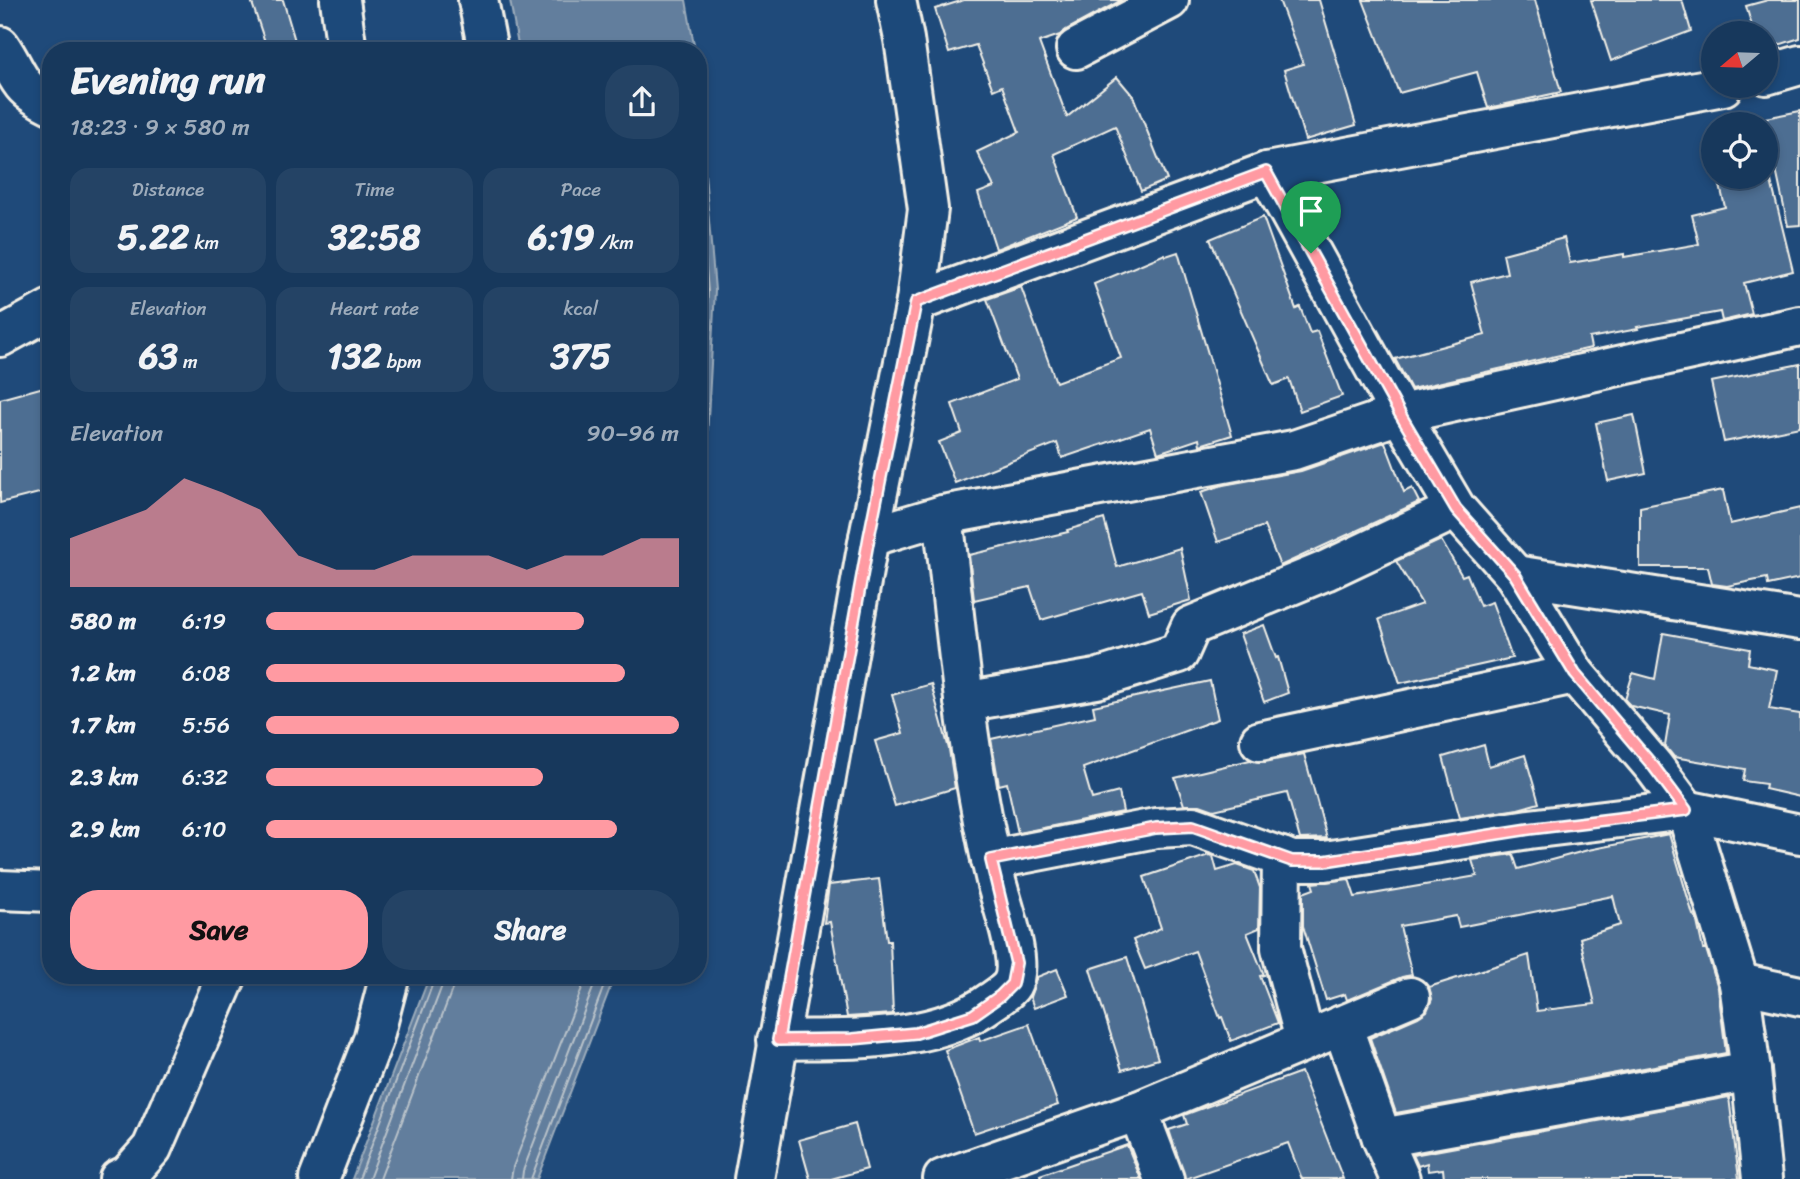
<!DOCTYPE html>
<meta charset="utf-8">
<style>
body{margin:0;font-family:Sriracha,sans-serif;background:#244365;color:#f1f3f6;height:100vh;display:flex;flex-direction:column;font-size:26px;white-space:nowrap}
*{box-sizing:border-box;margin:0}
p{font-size:23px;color:#9eacbb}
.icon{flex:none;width:38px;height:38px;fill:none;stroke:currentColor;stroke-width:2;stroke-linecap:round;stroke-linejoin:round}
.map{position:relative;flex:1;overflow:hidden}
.side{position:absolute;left:42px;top:42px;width:665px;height:942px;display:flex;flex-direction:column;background:#17385c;border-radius:28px;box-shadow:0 4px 10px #0003,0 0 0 2px #365272}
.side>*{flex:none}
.needle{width:46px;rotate:251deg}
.controls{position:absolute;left:1701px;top:21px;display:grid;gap:14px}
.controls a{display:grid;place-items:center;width:77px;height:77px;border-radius:50%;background:#17385c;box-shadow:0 4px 10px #0003,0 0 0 2px #365272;font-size:35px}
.pin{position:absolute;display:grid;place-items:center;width:60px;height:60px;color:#fff;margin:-72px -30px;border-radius:50% 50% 50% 0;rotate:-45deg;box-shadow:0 0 7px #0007}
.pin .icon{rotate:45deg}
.round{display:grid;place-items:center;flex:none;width:74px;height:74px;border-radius:28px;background:#244365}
.summary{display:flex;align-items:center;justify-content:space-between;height:119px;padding:0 28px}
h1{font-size:38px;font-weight:800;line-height:52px}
.stats{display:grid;grid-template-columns:repeat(3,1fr);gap:10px;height:119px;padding:7px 28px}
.stats div{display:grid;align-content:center;border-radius:18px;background:#244365;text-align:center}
.stats b{font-size:35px;font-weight:800}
.stats small{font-size:19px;font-weight:400}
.stats p{font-size:19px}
.chart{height:196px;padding:14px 28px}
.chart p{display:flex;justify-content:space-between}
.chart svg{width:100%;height:126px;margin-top:7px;fill:#ff9aa2;opacity:.7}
.cta{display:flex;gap:14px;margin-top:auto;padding:14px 28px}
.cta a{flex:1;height:80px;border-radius:28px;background:#ff9aa2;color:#111;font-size:28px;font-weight:800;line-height:80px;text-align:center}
.cta a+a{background:#244365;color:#f1f3f6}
ul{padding:0 28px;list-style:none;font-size:23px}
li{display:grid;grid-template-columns:112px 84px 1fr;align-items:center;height:52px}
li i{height:18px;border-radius:9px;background:#ff9aa2}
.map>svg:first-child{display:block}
</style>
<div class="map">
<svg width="1800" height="1179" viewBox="0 0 1800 1179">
<rect width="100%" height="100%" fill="#1f4a7a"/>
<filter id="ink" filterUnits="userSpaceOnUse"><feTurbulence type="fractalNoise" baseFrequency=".0143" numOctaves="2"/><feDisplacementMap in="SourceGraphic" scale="14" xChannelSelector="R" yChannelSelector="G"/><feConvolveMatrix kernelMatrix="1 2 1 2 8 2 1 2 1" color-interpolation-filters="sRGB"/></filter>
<g filter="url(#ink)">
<!-- water -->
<g fill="#627e9d" stroke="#9cacbb" stroke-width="2">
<polygon points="510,0 686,0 695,51 519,51"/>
<polygon points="698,93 715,290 701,548 698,565"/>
<polygon points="430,975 615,975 537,1179 352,1179"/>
</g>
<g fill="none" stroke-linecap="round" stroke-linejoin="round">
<!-- shore -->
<g stroke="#bac3ca" stroke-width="2">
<polyline points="698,177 708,291 698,470"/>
<polyline points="359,1179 436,975"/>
<polyline points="369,1179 443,983 445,975"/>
<polyline points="380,1179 453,987 455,975"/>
<polyline points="511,1179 513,1167 587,975"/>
<polyline points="522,1179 523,1171 598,975"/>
<polyline points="531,1179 608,975"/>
</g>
</g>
<!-- building -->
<g fill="#4d6e92" stroke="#f4f1e8" stroke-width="2">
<polygon points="251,0 283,0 298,51 268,51"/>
<polygon points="964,0 1122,0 1066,30 1060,35 1039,42 1067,117 1117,77 1133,96 1167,180 1141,191 1115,126 1054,154 1077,217 996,249 978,193 994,187 977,152 1019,132 1002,86 993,90 976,45 949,53 935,9"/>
<polygon points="1279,0 1319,0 1356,125 1305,140 1284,70 1303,64"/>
<polygon points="1363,0 1535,0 1561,92 1488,108 1477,72 1399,93"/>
<polygon points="1591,0 1682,0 1691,31 1611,61"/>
<polygon points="1768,0 1800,0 1800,38 1766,49 1766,33 1754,33 1746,6"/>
<polygon points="1800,111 1800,225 1788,226 1765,118"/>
<polygon points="1718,177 1770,177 1793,271 1744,283 1752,314 1722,321 1720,312 1637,327 1638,329 1589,338 1591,348 1411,389 1395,359 1485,335 1471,282 1507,273 1503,254 1564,238 1570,263 1624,254 1624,257 1699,244 1692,215 1725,207"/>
<polygon points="1263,217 1296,309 1300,307 1310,333 1317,331 1342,396 1300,411 1289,379 1273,385 1210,239"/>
<polygon points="1178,252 1232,435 1200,445 1199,439 1158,453 1150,428 1062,458 1057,443 955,483 939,442 962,433 952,404 1017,379 987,299 1021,287 1056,382 1121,358 1094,284 1165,254 1166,256"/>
<polygon points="1800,364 1800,427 1724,442 1711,382"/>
<polygon points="51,385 51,490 0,503 0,399"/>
<polygon points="1634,415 1646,473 1608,481 1596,423"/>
<polygon points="1385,442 1404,492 1412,488 1419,502 1280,566 1264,526 1218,542 1201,492 1223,485 1301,471"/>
<polygon points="1723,490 1730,524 1800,508 1800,578 1768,585 1767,578 1727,586 1712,584 1708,567 1640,567 1640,507"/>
<polygon points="1104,519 1117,567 1180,548 1191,600 1149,613 1142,591 1041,620 1030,587 974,600 969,555 1068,532 1067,530"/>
<polygon points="1441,540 1462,576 1467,574 1480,606 1492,602 1512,658 1400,683 1379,619 1422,604 1396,561"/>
<polygon points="1264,625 1276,658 1278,657 1288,693 1264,702 1240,634"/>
<polygon points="1663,633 1750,649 1748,664 1777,670 1769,709 1800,714 1800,797 1765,789 1766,784 1743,781 1745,769 1674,757 1665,746 1670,715 1631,706 1625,700 1633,673 1655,679"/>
<polygon points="1210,681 1218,719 1083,768 1092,799 1119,792 1123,812 1018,833 1007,783 999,785 991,739 1095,716 1093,706"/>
<polygon points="931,684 949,749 955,788 895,806 875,741 903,733 892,695"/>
<polygon points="1484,745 1489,766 1525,755 1539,803 1518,809 1460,818 1443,757"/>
<polygon points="1304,754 1327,838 1300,839 1287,793 1214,810 1200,805 1184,805 1175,778 1250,760 1265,762"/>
<polygon points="1669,834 1693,915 1696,917 1703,949 1706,949 1718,988 1726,1053 1396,1113 1370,1038 1418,1017 1427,1011 1432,999 1429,987 1529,955 1537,1011 1595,1004 1580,938 1620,925 1613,896 1459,927 1456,916 1400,926 1412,975 1402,977 1347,1000 1345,994 1326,1000 1303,926 1303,893 1314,889 1312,883 1349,879 1355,897 1477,876 1472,860 1513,854 1518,869 1588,850"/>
<polygon points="1209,855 1213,856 1217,871 1237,865 1254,871 1260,888 1259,928 1247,933 1264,975 1260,976 1278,1023 1231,1041 1222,1017 1220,1018 1195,951 1145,969 1133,940 1161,928 1144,877"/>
<polygon points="879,879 887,941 890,941 893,1014 847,1017 830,922 824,923 829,885"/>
<polygon points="1127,957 1158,1059 1122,1070 1090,969"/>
<polygon points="1057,969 1068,995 1034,1008 1030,997 1037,977"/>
<polygon points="1029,1024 1058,1105 974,1133 945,1050 979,1037 980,1041"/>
<polygon points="1301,1072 1343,1179 1302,1179 1288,1143 1185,1179 1169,1130 1187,1124 1184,1115"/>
<polygon points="1729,1097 1739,1179 1444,1179 1443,1169 1428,1171 1427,1163 1418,1166 1413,1155"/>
<polygon points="855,1124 867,1169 831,1179 810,1179 799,1140"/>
<polygon points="1127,1145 1141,1179 1041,1179 1040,1175"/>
</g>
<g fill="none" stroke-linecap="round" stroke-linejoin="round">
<!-- minor casing -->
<g stroke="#f4f1e8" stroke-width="44">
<g id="minor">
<polyline points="340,0 347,51"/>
<polyline points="478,0 488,51"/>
<path d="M0 46C20 75 15 87 51 104"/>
<polyline points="1076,49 1169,0"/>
<polyline points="1766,75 1800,65"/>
<polyline points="1267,172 1400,414 1456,509 1515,575 1575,674 1654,767 1686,810 1739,983 1751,1071 1762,1179"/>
<polyline points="916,302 1267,172 1723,86"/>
<polyline points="0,337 51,309"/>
<polyline points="869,537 943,515 1294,450 1400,414 1800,326"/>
<polyline points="1515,575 1800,620"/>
<polyline points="964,702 1096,679 1179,653 1191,626 1325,571 1456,509"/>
<polyline points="1260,741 1575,674"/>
<polyline points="1282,857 1281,948 1305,1040"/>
<polyline points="991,860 1156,828 1193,826 1292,861 1325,861 1529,829 1686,810 1800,834"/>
<polyline points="0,890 51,892"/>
<polyline points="1739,983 1800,996"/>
<polyline points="1342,1025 1382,1138 1400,1179"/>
<path d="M777 1040C848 1038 933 1045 992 1001 998 997 1008 991 1012 984 1024 963 1002 905 996 881 967 761 957 637 943 515"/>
<polyline points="1138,1111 1164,1179"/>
<polyline points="1382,1138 1751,1071"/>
<polyline points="119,1179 128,1175 152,1148 227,975"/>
<polyline points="319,1179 373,1040 390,975"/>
<polyline points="754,1179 869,537 916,302 928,209 904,39 896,0"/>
<polyline points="943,1179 1138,1111 1410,997"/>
</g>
</g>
<!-- minor -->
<use href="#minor" stroke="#1f4a7a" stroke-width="38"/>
</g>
</g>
<g fill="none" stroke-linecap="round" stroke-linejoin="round" filter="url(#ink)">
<!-- route casing -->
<g stroke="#fff" stroke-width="14">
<polygon id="route" points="1266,172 1400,414 1456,509 1515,575 1575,674 1654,767 1686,810 1529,829 1325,861 1292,861 1193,826 1156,828 991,860 1016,963 1012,984 1000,996 973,1015 916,1033 852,1039 778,1040 869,537 916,302"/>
</g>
<!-- route -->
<use href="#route" stroke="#ff9aa2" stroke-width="9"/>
</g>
</svg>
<div class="controls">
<a><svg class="needle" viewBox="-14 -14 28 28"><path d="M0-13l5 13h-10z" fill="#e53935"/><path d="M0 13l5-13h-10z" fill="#9eacbb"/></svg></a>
<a><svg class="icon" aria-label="locate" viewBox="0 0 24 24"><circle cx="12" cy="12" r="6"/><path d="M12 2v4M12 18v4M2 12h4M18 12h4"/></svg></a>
</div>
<div class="pin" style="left:1311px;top:253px;background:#1e9e55"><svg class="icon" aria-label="arrive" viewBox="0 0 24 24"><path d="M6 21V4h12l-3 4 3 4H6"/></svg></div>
<section class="side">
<div class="summary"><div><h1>Evening run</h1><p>18:23 · 9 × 580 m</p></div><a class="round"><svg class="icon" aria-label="share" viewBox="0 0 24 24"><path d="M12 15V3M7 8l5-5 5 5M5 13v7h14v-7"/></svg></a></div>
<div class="stats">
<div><p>Distance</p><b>5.22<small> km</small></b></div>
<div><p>Time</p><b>32:58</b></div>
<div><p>Pace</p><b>6:19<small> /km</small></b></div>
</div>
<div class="stats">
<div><p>Elevation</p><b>63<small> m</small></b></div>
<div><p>Heart rate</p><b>132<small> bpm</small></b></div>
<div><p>kcal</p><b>375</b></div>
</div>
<div class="chart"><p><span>Elevation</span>90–96 m</p>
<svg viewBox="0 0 160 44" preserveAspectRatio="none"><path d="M0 44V27L10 22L20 17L30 6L40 11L50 17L60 33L70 38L80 38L90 33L100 33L110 33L120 38L130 33L140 33L150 27L160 27V44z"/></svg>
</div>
<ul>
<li><b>580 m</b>6:19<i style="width:77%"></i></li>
<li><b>1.2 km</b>6:08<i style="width:87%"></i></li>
<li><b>1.7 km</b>5:56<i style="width:100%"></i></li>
<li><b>2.3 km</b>6:32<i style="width:67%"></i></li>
<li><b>2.9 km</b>6:10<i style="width:85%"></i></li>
</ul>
<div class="cta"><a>Save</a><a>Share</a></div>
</section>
</div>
